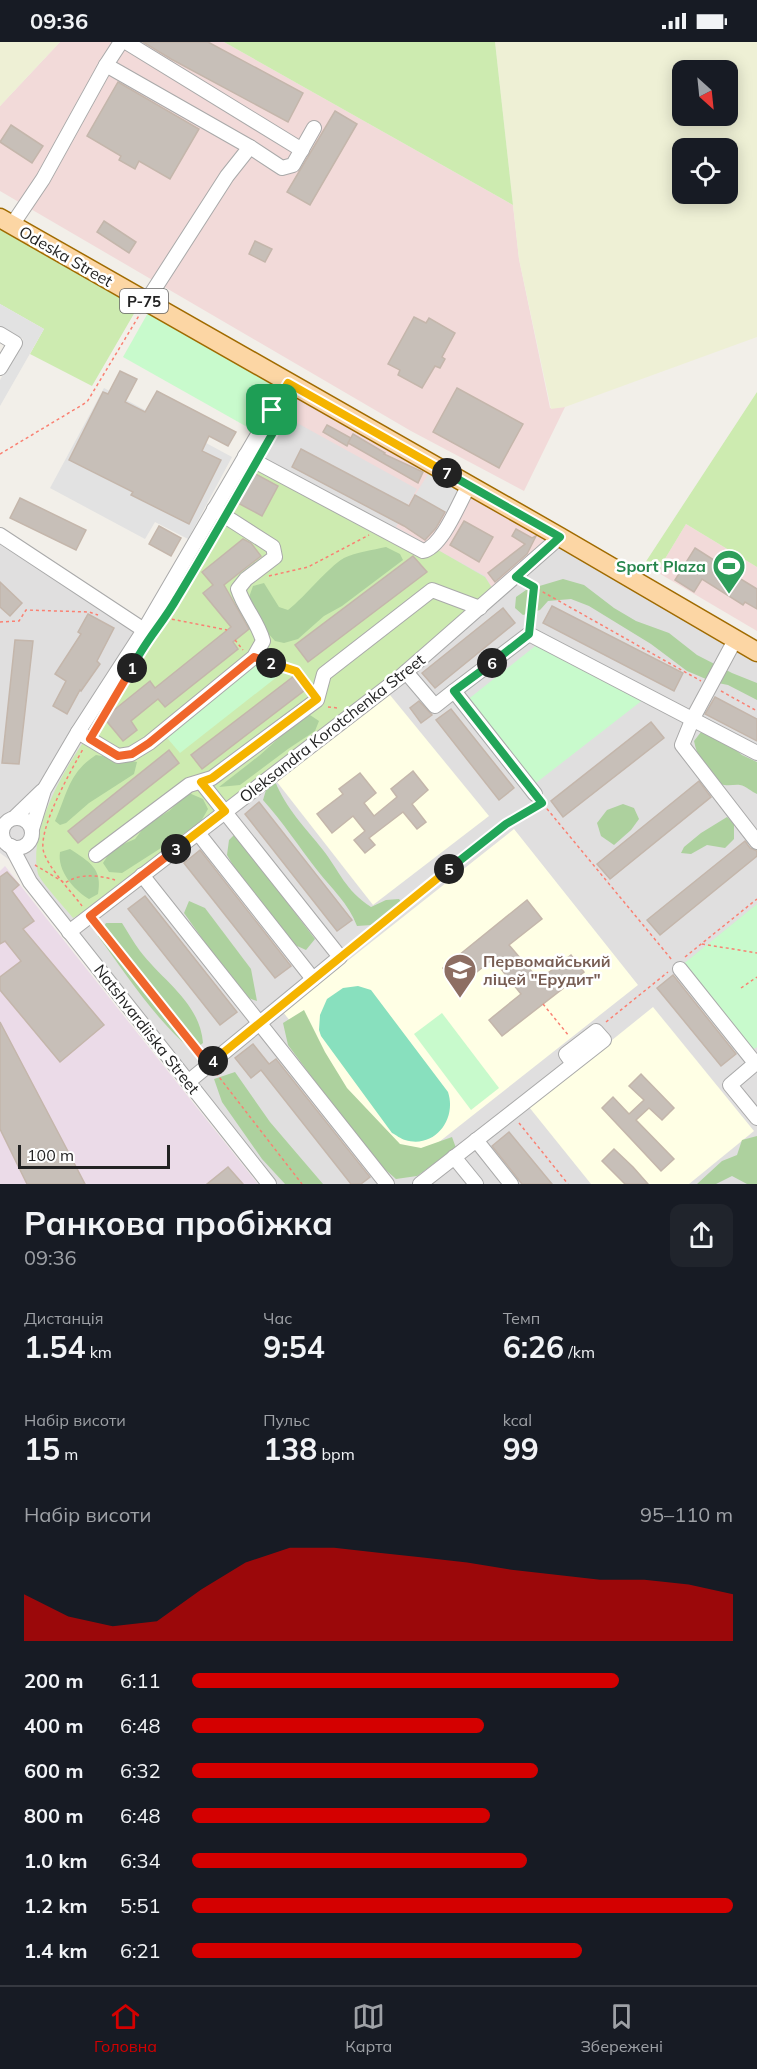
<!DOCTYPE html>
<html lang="uk">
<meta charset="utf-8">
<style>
body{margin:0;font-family:Mulish,sans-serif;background:#20242c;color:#f1f3f6;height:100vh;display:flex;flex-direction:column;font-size:22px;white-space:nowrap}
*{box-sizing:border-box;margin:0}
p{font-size:20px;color:#9ea1a6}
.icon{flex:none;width:33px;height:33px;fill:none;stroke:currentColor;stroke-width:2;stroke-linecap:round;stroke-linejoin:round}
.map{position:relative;height:1142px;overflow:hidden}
.sheet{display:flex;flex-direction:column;background:#171b24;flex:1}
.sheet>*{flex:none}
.needle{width:39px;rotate:153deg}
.buttons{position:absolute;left:672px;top:18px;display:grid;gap:12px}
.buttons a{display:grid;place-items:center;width:66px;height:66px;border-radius:12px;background:#171b24;box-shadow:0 3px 15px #0003;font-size:30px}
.scale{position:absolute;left:18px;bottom:15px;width:152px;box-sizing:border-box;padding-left:6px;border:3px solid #222;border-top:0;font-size:16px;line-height:21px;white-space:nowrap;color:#222;-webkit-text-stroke:4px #fff;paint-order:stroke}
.pin{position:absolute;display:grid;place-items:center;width:51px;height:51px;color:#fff;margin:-26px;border-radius:12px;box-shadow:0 3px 9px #0006}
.km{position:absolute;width:30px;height:30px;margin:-15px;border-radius:50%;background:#222;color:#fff;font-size:16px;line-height:30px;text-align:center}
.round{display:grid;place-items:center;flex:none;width:63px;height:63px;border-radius:12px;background:#20242c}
.head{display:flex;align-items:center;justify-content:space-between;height:102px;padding:0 24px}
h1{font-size:33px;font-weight:700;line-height:45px}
.stats{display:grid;grid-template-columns:repeat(3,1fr);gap:9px;height:102px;padding:6px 24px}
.stats div{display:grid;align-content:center}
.stats b{font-size:30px;font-weight:700}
.stats small{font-size:16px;font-weight:400}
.stats p{font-size:16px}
.chart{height:168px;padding:12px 24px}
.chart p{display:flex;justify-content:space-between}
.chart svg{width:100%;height:108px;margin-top:6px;fill:#d40000;opacity:.7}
ul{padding:0 24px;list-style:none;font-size:20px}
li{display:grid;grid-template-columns:96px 72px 1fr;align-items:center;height:45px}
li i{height:15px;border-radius:8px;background:#d40000}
.status{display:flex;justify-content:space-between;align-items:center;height:42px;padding:0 30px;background:#171b24;direction:ltr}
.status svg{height:16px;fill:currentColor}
.menu{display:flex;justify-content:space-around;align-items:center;height:84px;border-top:2px solid #363941;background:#171b24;font-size:16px;color:#9ea1a6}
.menu a{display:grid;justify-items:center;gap:3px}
.menu .active{color:#d40000}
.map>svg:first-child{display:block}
</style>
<div class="status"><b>09:36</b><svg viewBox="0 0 49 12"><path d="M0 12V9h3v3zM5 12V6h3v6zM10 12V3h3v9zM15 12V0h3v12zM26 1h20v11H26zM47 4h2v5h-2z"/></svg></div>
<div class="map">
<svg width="757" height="1142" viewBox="0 0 757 1142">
<rect width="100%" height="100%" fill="#f2efe9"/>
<!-- residential -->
<polygon fill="#e0dfdf" points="288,347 574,511 757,620 757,1142 276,1142 34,836 0,811 0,493 144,587"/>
<!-- commercial -->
<g fill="#f2dad9">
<polygon points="60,0 224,0 513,163 519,217 550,366 565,365 524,449 411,389 0,149 0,64"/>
<polygon points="292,350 551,498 494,549 485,534 396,485 417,447 279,371"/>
<polygon points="686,482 757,525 757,589 657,530"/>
</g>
<!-- industrial -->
<polygon fill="#ebdbe8" points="5,824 131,983 258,1142 0,1142 0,829"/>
<!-- education -->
<g fill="#ffffe5">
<polygon points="390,653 489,774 373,863 277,740"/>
<polygon points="514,787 638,943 406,1126 283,970"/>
<polygon points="653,965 754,1089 689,1142 591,1142 529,1065"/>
</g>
<!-- farmland -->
<g fill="#eef0d5" fill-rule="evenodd">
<polygon points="0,0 60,0 0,64"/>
<path d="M495 0H757V295L565 365 551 367 519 217ZM682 28H728V74H682ZM682 106H728V152H682Z"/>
</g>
<!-- grass -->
<g fill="#cdebb0">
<polygon points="224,0 495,0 513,163"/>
<polygon points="0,185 139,263 92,344 30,312 44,287 0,262"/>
<polygon points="757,350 757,525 686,482 657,530 645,521"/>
<path d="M251 420 425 511 438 508 485 535 494 549 479 562 433 546 336 620 315 655 200 743 217 771 86 869 73 876C66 867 41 840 38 832 28 791 62 730 85 698L131 713 263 599 241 548 277 516 223 469Z"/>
<polygon points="218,475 262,501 272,514 236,546 260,599 250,615 147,698 118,711 89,691 87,686 157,584 158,578"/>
<polygon points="433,551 470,565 404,628 227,762 222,762 210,739 318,659 324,639"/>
</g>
<!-- forest -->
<g fill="#add19e">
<path d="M386 505 400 512 403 518 342 564 324 574 298 597 284 601 275 599 264 587 248 558 253 544 264 541 279 565 288 568C306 554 327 526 344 516 356 510 373 508 386 505Z"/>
<polygon points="563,537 584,543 614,566 636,579 669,591 697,613 732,631 757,641 757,658 728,643 713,640 687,629 651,602 589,564 571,557 548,559 540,568 523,573 515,566 516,555 526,548"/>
<polygon points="310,673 319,679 315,689 288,707 240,743 219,745 260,713 300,677"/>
<path d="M701 690 726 700 742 713 757 720V752C752 750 746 744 740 743 734 742 728 745 721 742 706 735 697 714 694 699Z"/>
<path d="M96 713 137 720 134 732 89 761 66 781 60 783 55 779C67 752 69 730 96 713Z"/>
<path d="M275 739C286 767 305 785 323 808 340 830 345 848 371 865L386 858 399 857 402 861 372 883 357 884C349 862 331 846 317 828 299 805 283 780 263 758L266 748Z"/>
<polygon points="189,751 203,757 208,767 200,781 122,831 109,830 103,821 112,807 135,797 146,783 169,769"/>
<polygon points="623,762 634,766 639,777 631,788 614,803 601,794 597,781 607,768"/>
<polygon points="727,775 734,781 734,797 725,806 707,803 691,812 681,811 684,805 701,791"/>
<polygon points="235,792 315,897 306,908 295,903 278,887 266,866 238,832 227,813 229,798"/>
<path d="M70 807C89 820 103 826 98 852L89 857C74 848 57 829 60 810Z"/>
<polygon points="189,859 205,866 251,927 257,959 243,954 184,871"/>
<path d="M106 881H122C128 890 133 900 140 909 163 939 200 961 203 1001L193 1009C157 980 126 932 98 894Z"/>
<polygon points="304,968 325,1010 347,1046 400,1102 421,1106 452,1095 456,1106 417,1134 396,1137 373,1117 288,1003 283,981"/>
<polygon points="235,1030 270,1080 323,1142 285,1142 262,1117 222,1060 214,1037"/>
<polygon points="757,1094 757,1142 747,1142 732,1134 716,1142 697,1142 722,1119 737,1113 742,1098"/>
</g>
<!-- park -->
<g fill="#c8facc">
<polygon points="149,269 276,339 249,386 123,315"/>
<polygon points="263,599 287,627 180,711 162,690"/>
<polygon points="539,601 644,657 532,744 466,659"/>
<polygon points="757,862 757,1005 752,1008 682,923"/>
<polygon points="442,971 499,1046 471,1068 414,992"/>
</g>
<!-- pitch -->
<path fill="#88e0be" d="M358 944 371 948 448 1050C457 1077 435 1107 405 1098 401 1097 396 1093 392 1091L321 994 319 988 320 973 327 957 343 946Z"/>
<!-- parking -->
<g fill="#e2e2e2">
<polygon points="0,262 44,287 0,364 0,338 23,297 0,284"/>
<polygon points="104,346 232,415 188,497 155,480 145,497 50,446"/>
<polygon points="430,429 462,448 448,472 415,453"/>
</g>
<!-- building -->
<g fill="#c7bfb8" stroke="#c4b6ab" stroke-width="1.5">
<polygon points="143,0 208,0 303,51 288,80 171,17"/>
<polygon points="118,40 199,87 170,137 139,119 135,127 119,118 121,114 87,94"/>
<polygon points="335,69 357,82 310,163 287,150"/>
<polygon points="11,83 43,104 32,121 0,100"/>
<polygon points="104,179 136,200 129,211 97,190"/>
<polygon points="255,199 272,207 265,220 249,212"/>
<polygon points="414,275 426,281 429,276 455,291 442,315 445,317 440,326 435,324 422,346 398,333 400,328 388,322"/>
<polygon points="120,329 137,337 125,360 145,370 157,349 236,390 228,404 209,394 202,409 221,418 189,482 131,453 133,450 69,418 103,350 108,352"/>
<polygon points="457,346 523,382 499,426 433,390"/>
<polygon points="327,383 351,396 347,404 323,390"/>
<polygon points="353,392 385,411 384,412 423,430 418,441 348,401"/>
<polygon points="301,407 409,464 415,453 445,470 436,486 425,498 404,484 292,425"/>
<polygon points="252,430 278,444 262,474 236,460"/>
<polygon points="20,456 86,488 76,508 10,476"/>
<polygon points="464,479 493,495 479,520 450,503"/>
<polygon points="159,484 181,496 171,514 149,502"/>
<polygon points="516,487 532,496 536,494 527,512 495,540 488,531 525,502 512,494"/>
<polygon points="243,497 251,501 261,514 224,543 249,587 233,600 238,607 165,665 158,657 131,679 137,688 123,699 104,676 150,639 155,646 231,585 203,551 213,543 202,530"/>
<polygon points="695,506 714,518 713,520 757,547 757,567 745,560 743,563 702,537 694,550 675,538"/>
<polygon points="413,514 427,530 308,620 295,603"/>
<polygon points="0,540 22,561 10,574 0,565"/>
<polygon points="552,564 683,631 674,649 543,581"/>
<polygon points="503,566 515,581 435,646 422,631"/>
<polygon points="88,572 114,586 97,619 100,622 81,649 80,648 67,672 53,664 66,639 55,632 81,592 78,590"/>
<polygon points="15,598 33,599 19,722 2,721"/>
<polygon points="294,634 305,648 202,727 191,713"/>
<polygon points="715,655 757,677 757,699 705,672"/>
<polygon points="419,659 432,673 421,681 410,666"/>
<polygon points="451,667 514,746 499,758 436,678"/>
<polygon points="651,680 664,696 563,775 551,759"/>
<polygon points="169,708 179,721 78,801 68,789"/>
<polygon points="413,729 428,748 412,762 426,780 417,787 403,770 369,796 375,803 365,811 354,798 365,789 353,774 332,791 317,772 343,752 339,747 360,731 376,751 364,761 374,774 397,755 391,747"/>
<polygon points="699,739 711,755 610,837 597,822"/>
<polygon points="259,760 352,878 337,889 245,772"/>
<polygon points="745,799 750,806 757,809 757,814 660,893 647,878"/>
<polygon points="200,808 291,924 275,936 184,821"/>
<polygon points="7,830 19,843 12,849 34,879 23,887 104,983 60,1020 0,948 0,935 21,919 5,899 0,902 0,835"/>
<polygon points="145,854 237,970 220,983 128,867"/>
<polygon points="527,858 542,877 509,903 539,938 571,913 584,930 502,994 489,978 521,952 493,917 458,945 443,926"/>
<polygon points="673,933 736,1012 721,1024 657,946"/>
<polygon points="0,980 61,1096 85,1142 27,1142 0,1087"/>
<polygon points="253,1002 269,1022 276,1017 370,1135 361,1142 351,1142 261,1028 251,1036 235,1016"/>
<polygon points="641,1032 674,1066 662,1078 649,1066 636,1078 674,1117 661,1129 602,1066 613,1055 629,1072 644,1058 629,1044"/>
<polygon points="509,1090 552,1142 522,1142 492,1104"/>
<polygon points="614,1107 633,1125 648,1142 625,1142 602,1119"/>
<polygon points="228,1125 243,1142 207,1142"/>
</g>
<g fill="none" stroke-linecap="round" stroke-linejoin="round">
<!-- minor casing -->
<g stroke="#a9a9a9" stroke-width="16">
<g id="minor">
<polyline points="126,0 302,108"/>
<polyline points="106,23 250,105 282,126 293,123 314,86"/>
<polyline points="12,183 43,137 106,23 121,0"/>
<polyline points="146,260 227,134 250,105"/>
<polyline points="0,292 15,301 0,326"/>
<path d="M245 414 423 509C442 505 459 461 469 443"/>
<polyline points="0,493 144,588"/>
<polyline points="735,598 693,676 682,703 757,800"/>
<polyline points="406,630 435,664 454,649 535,752"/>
<polyline points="454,649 529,592 757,711"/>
<path d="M78 690 118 714 131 712 149 701 254 615 263 599C258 580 244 566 238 547L246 537 275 515 273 505 214 467"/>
<polyline points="14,776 42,749"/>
<circle cx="17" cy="791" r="15"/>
<polyline points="32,787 44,748 78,690 144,588 288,341"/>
<polyline points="198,791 313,937"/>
<polyline points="11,804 30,840 269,1142"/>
<polyline points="96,813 189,743 212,736 317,658 324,632 432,548 480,566"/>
<polyline points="142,833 387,1142"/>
<polyline points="69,890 399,636 560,495"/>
<polyline points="680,927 755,1021"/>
<polyline points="757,1020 730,1043 757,1076"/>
<polyline points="188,1040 340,915 201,740"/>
<polyline points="476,1098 511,1142"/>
<polyline points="454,1115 476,1142"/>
<path d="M420 1142 511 1071C542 1047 573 1022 604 998L596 989 566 1012 573 1022"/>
</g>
</g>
<!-- major casing -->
<g stroke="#a06b00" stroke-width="21">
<polyline id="major" points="0,176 560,495 757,610"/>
</g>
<!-- path -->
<g stroke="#fa8072" stroke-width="1.5" stroke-dasharray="3 3" stroke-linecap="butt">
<polyline points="0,412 87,360 140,272"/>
<polyline points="269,534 308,525 369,493"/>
<polyline points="527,541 701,639"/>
<polyline points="176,559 205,508"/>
<polyline points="166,576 227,588"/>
<polyline points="0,580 19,579 26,568 89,570 98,573"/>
<polyline points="531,580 534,546"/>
<polyline points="235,598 243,608"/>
<polyline points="266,619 295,629 308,646"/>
<polyline points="721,649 757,669"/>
<polyline points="328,665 338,666"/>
<polyline points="97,685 122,646"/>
<polyline points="543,762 672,918"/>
<path d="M35 823 65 841C80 831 98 833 115 838"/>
<path d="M82 864C71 849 50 828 44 811 36 789 72 727 83 707"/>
<polyline points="98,884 202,1014"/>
<polyline points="702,902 757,911"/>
<polyline points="350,907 506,782 536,764"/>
<polyline points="685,915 757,857"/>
<polyline points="741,946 757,935"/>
<polyline points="543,962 569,994"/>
<polyline points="606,980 668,930"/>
<polyline points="216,1031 302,1142"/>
<polyline points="519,1081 568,1142"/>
</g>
<!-- minor -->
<use href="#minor" stroke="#fff" stroke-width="14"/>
<!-- major -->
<use href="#major" stroke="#fcd6a4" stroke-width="18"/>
</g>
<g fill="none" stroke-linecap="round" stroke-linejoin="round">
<!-- split-1 casing -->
<g stroke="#fff" stroke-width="12">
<path id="split-1" d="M132 626C144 600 163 581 177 556 213 497 247 436 282 375L272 368"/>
</g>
<!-- split-2 casing -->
<g stroke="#fff" stroke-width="12">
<polyline id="split-2" points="132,626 90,697 118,714 132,712 149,701 254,615 271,621"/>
</g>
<!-- split-3 casing -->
<g stroke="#fff" stroke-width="12">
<polyline id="split-3" points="176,807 225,769 201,740 212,736 317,657 296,629 271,621"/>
</g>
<!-- split-4 casing -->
<g stroke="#fff" stroke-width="12">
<polyline id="split-4" points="176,807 90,874 209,1023 213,1019"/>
</g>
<!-- split-5 casing -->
<g stroke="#fff" stroke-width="12">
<polyline id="split-5" points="213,1019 449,827"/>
</g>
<!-- split-6 casing -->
<g stroke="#fff" stroke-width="12">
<polyline id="split-6" points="449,827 506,782 542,761 454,649 492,621"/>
</g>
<!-- split-7 casing -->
<g stroke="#fff" stroke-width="12">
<polyline id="split-7" points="447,431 560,495 516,535 534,545 529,592 492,621"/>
</g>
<!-- split-8 casing -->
<g stroke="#fff" stroke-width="12">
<polyline id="split-8" points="272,368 288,341 447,431"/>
</g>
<!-- split-1 -->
<use href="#split-1" stroke="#22a559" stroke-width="8"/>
<!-- split-2 -->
<use href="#split-2" stroke="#f0652b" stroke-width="8"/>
<!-- split-3 -->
<use href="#split-3" stroke="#f5b400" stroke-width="8"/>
<!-- split-4 -->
<use href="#split-4" stroke="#f0652b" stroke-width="8"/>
<!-- split-5 -->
<use href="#split-5" stroke="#f5b400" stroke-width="8"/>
<!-- split-6 -->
<use href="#split-6" stroke="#22a559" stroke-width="8"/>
<!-- split-7 -->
<use href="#split-7" stroke="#22a559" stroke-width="8"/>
<!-- split-8 -->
<use href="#split-8" stroke="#f5b400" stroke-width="8"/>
</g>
<!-- icons -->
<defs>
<g id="stadium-pin" transform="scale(1.725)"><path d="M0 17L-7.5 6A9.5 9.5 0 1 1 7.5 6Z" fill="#2e9e5b" stroke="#fff"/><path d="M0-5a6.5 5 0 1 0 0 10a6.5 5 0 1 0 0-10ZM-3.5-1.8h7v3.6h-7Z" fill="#fff"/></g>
<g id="school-pin" transform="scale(1.725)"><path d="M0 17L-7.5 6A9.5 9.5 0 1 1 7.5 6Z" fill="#8d6e63" stroke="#fff"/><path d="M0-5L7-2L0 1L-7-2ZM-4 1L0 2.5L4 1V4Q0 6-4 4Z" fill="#fff"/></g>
</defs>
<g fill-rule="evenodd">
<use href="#stadium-pin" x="729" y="524"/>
<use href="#school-pin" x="460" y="928"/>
</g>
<g text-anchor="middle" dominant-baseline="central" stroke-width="5" stroke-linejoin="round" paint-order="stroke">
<!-- shield labels -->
<rect fill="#fff" stroke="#646464" stroke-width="1.5" x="120" y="247" width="48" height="24" rx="4.5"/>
<g font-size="15" font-weight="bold" fill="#222">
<text x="144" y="259">Р-75</text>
</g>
<!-- street labels -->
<g font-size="16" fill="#222" stroke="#fff">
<text transform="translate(66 214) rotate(30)">Odeska Street</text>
<text transform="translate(332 686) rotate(-38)">Oleksandra Korotchenka Street</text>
<text transform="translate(147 987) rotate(52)">Natshvardiiska Street</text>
</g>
<!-- leisure labels -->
<g font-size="16" font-weight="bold" fill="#27864d" stroke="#fff" text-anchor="end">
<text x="706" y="524">Sport Plaza</text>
</g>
<!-- education labels -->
<g font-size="16" font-weight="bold" fill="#785e54" stroke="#fff" text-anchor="start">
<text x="483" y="919">Первомайський<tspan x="483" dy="18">ліцей "Ерудит"</tspan></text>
</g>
</g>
</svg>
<div class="buttons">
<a><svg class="needle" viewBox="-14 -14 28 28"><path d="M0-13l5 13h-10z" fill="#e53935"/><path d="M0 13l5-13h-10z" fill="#9ea1a6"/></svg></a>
<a><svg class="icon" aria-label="locate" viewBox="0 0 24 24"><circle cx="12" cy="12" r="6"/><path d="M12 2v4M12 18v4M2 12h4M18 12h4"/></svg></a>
</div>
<div class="scale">100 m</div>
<div class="pin" style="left:272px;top:368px;background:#1e9e55"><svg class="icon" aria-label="arrive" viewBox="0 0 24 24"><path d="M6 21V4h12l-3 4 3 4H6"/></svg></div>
<b class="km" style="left:132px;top:626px">1</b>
<b class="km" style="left:271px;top:621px">2</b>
<b class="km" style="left:176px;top:807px">3</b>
<b class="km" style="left:213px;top:1019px">4</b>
<b class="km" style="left:449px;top:827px">5</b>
<b class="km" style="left:492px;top:621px">6</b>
<b class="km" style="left:447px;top:431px">7</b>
</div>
<section class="sheet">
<div class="head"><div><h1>Ранкова пробіжка</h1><p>09:36</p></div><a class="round"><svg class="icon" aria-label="share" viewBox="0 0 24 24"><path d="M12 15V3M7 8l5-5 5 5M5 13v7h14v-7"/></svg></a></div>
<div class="stats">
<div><p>Дистанція</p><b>1.54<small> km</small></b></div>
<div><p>Час</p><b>9:54</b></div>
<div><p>Темп</p><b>6:26<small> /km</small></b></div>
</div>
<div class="stats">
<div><p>Набір висоти</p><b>15<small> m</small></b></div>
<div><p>Пульс</p><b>138<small> bpm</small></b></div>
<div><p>kcal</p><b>99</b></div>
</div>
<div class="chart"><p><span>Набір висоти</span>95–110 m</p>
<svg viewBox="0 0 160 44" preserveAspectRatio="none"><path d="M0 44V25L10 34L20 38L30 36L40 23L50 12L60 6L70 6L80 8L90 10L100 12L110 15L120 17L130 19L140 19L150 21L160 25V44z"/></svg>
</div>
<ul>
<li><b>200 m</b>6:11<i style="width:79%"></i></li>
<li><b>400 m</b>6:48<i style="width:54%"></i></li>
<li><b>600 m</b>6:32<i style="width:64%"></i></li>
<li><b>800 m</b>6:48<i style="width:55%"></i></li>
<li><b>1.0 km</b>6:34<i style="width:62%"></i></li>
<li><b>1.2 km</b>5:51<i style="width:100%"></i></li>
<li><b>1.4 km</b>6:21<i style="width:72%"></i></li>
</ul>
</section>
<nav class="menu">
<a class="active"><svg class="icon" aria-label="home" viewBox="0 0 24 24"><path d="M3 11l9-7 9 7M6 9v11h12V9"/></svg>Головна</a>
<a><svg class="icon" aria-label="map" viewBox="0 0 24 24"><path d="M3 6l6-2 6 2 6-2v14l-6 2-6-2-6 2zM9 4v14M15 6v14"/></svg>Карта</a>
<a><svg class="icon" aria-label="saved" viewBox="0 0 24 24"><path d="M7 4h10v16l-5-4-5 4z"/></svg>Збережені</a>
</nav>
